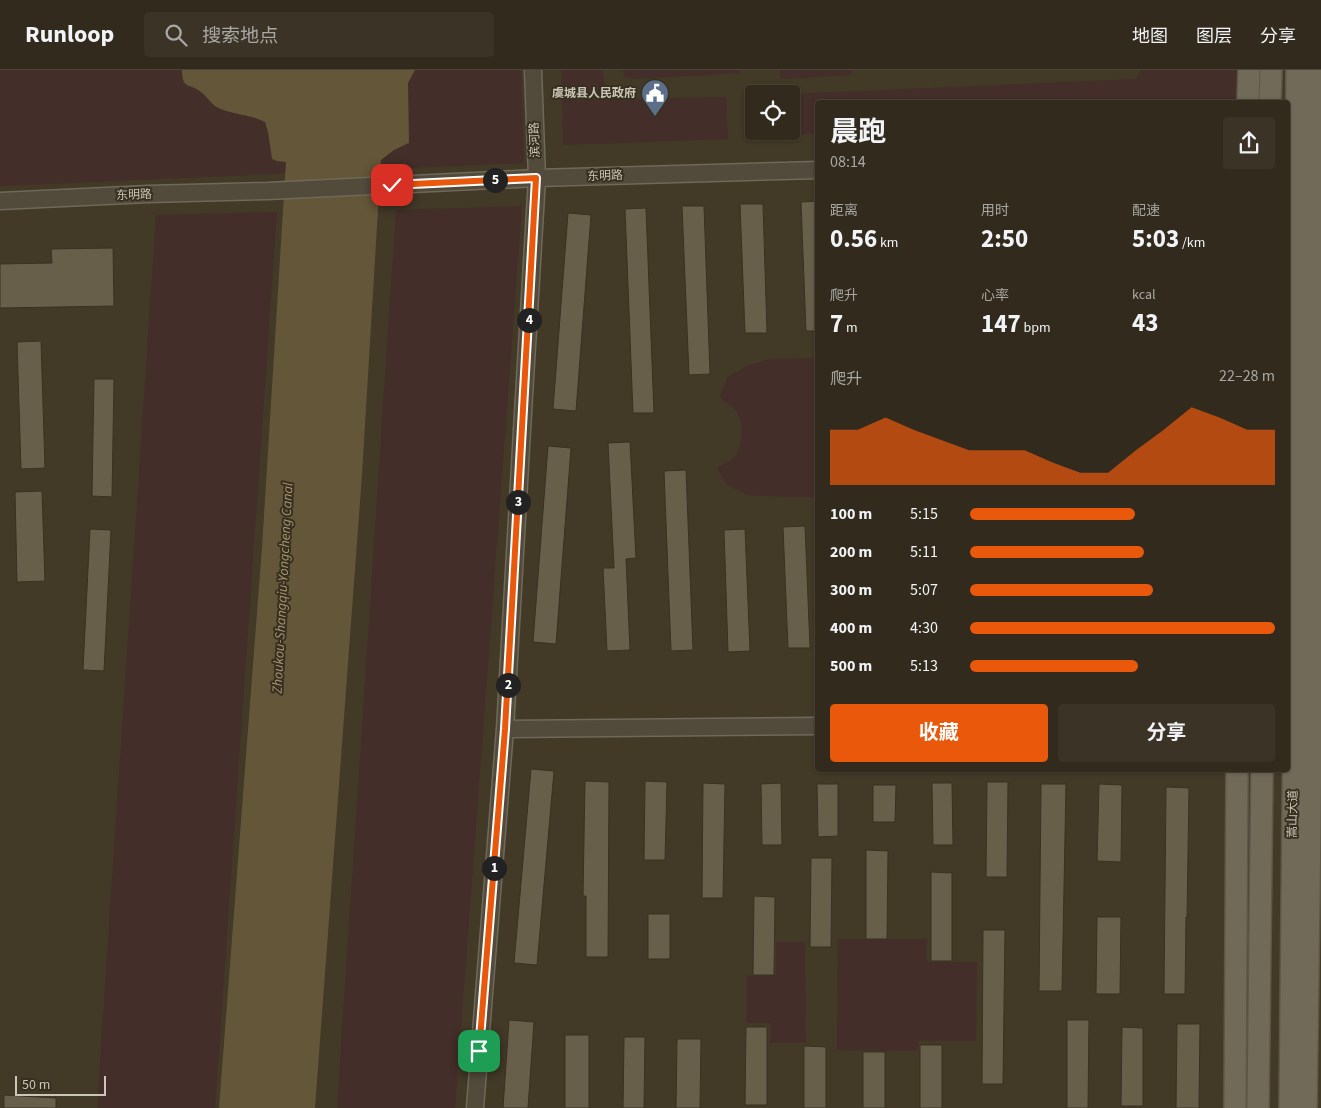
<!DOCTYPE html>
<html lang="zh">
<meta charset="utf-8">
<style>
body{margin:0;font-family:"Source Sans 3","Noto Sans SC",sans-serif;background:#3a3326;color:#f1f3f6;height:100vh;display:flex;flex-direction:column;font-size:19px;white-space:nowrap}
*{box-sizing:border-box;margin:0}
p{font-size:16px;color:#a8a7a4}
.icon{flex:none;width:28px;height:28px;fill:none;stroke:currentColor;stroke-width:2;stroke-linecap:round;stroke-linejoin:round}
.map{position:relative;flex:1;overflow:hidden}
.side{position:absolute;left:815px;top:30px;width:475px;height:672px;display:flex;flex-direction:column;background:#322b1d;border-radius:5px;box-shadow:0 1px 4px #0004,0 0 0 1px #4d473b}
.side>*{flex:none}
.fabs{position:absolute;left:745px;top:15px;display:grid;gap:10px}
.fabs a{display:grid;place-items:center;width:55px;height:55px;border-radius:5px;background:#322b1d;box-shadow:0 1px 4px #0004,0 0 0 1px #4d473b;font-size:25px}
.scale{position:absolute;left:15px;bottom:12px;width:91px;box-sizing:border-box;padding-left:5px;border:2px solid #ccc6b8;border-top:0;font-size:14px;line-height:18px;white-space:nowrap;color:#ccc6b8;-webkit-text-stroke:4px #373020;paint-order:stroke}
.pin{position:absolute;display:grid;place-items:center;width:42px;height:42px;color:#fff;margin:-21px;border-radius:10px;box-shadow:0 2px 8px #0006}
.km{position:absolute;width:25px;height:25px;margin:-12px;border-radius:50%;background:#222;color:#fff;font-size:14px;line-height:25px;text-align:center}
.round{display:grid;place-items:center;flex:none;width:52px;height:52px;border-radius:5px;background:#3a3326}
.head{display:flex;align-items:center;justify-content:space-between;height:85px;padding:0 15px}
h1{font-size:28px;font-weight:700;line-height:38px}
.metrics{display:grid;grid-template-columns:repeat(3,1fr);gap:8px;height:85px;padding:5px 15px}
.metrics div{display:grid;align-content:center}
.metrics b{font-size:25px;font-weight:700}
.metrics small{font-size:14px;font-weight:400}
.metrics p{font-size:14px}
.chart{height:140px;padding:10px 15px}
.chart p{display:flex;justify-content:space-between}
.chart svg{width:100%;height:90px;margin-top:5px;fill:#ea580c;opacity:.7}
.action{display:flex;gap:10px;margin-top:auto;padding:10px 15px}
.action a{flex:1;height:58px;border-radius:5px;background:#ea580c;color:#fff;font-size:20px;font-weight:700;line-height:58px;text-align:center}
.action a+a{background:#3a3326;color:#f1f3f6}
ul{padding:0 15px;list-style:none;font-size:16px}
li{display:grid;grid-template-columns:80px 60px 1fr;align-items:center;height:38px}
li i{height:12px;border-radius:6px;background:#ea580c}
header{display:flex;align-items:center;gap:30px;box-sizing:border-box;height:70px;padding:0 25px;background:#322b1d;border-bottom:1px solid #4d473b}
header strong{font-size:24px}
nav{display:flex;gap:28px;margin-inline-start:auto;font-size:18px}
.search{width:350px;height:45px;background:#3a3326;display:flex;align-items:center;gap:12px;box-sizing:border-box;padding:0 18px;border-radius:5px;color:#a8a7a4;font-size:19px}
.map>svg:first-child{display:block}
</style>
<header>
<strong>Runloop</strong>
<div class="search"><svg class="icon" aria-label="search" viewBox="0 0 24 24"><circle cx="10" cy="10" r="6"/><path d="M15 15l6 6"/></svg>搜索地点</div>
<nav><a>地图</a><a>图层</a><a>分享</a></nav>
</header>
<div class="map">
<svg width="1321" height="1038" viewBox="0 0 1321 1038">
<rect width="100%" height="100%" fill="#423927"/>
<!-- green -->
<g fill="#432e29">
<polygon points="0,0 521,0 524,93 0,116"/>
<path d="M561 0H602C604 17 608 22 623 29L726 27 728 69 563 75Z"/>
<polygon points="622,0 741,0 741,3 632,9 625,7"/>
<polygon points="780,0 851,0 851,5 780,9"/>
<polygon points="1141,0 1242,0 1242,32 818,32 817,64 791,64 791,24 1136,9"/>
<polygon points="522,136 455,1038 337,1038 396,140"/>
<polygon points="277,142 215,1038 97,1038 156,145"/>
<path d="M817 288V427H785L748 425 726 414 717 397C722 395 727 393 731 390 744 380 744 355 737 342 734 336 724 333 720 326L728 307 745 297 769 289Z"/>
<polygon points="838,869 927,869 927,892 977,892 976,971 918,971 918,981 837,980"/>
<polygon points="776,872 805,872 806,973 770,973 770,953 746,953 746,906 776,905"/>
</g>
<!-- water -->
<path fill="#645638" d="M182 0H415L408 13 409 73 394 80 381 90 362 405 315 1038H219L262 477 286 92 277 91 272 89 268 62 265 52C250 44 230 45 215 36 210 32 206 26 201 22 190 13 182 20 182 0Z"/>
<!-- building -->
<g fill="#685f4b" stroke="#393222">
<polygon points="818,131 818,261 806,261 801,132"/>
<polygon points="740,134 763,134 767,263 745,263"/>
<polygon points="682,136 704,136 710,304 689,305"/>
<polygon points="646,138 654,343 633,343 625,139"/>
<polygon points="568,143 591,145 576,341 553,339"/>
<polygon points="113,178 114,236 0,238 0,194 52,193 51,179"/>
<polygon points="41,271 45,398 21,399 17,272"/>
<polygon points="94,309 114,309 112,427 92,426"/>
<polygon points="630,372 636,488 626,489 630,580 607,581 603,498 614,498 608,373"/>
<polygon points="548,376 571,378 556,574 533,572"/>
<polygon points="686,400 693,580 671,581 664,401"/>
<polygon points="42,421 45,511 17,512 15,422"/>
<polygon points="805,456 810,578 788,578 783,457"/>
<polygon points="90,459 111,460 104,601 83,600"/>
<polygon points="745,459 750,581 728,582 724,460"/>
<polygon points="531,699 554,701 537,895 514,893"/>
<polygon points="585,711 609,712 608,887 586,887 586,826 583,826"/>
<polygon points="645,711 667,712 665,790 644,790"/>
<polygon points="987,712 1008,712 1007,807 986,807"/>
<polygon points="703,713 725,714 723,828 702,828"/>
<polygon points="781,713 782,775 762,775 761,714"/>
<polygon points="932,713 952,713 953,775 933,775"/>
<polygon points="817,714 838,714 838,766 818,767"/>
<polygon points="1041,714 1066,714 1062,921 1039,921"/>
<polygon points="1099,714 1122,715 1121,792 1097,791"/>
<polygon points="873,715 896,715 895,752 873,752"/>
<polygon points="1166,717 1189,718 1187,847 1186,847 1185,924 1164,924"/>
<polygon points="866,780 888,781 887,869 866,869"/>
<polygon points="811,788 832,788 831,877 810,877"/>
<polygon points="931,802 952,803 952,891 931,891"/>
<polygon points="754,826 775,827 774,905 753,905"/>
<rect x="648" y="844" width="22" height="45"/>
<polygon points="1097,847 1121,847 1120,924 1096,924"/>
<polygon points="983,860 1005,860 1003,1014 982,1014"/>
<polygon points="509,950 534,952 528,1038 503,1038"/>
<polygon points="1067,950 1089,950 1088,1038 1067,1038"/>
<polygon points="1177,954 1200,954 1199,1038 1176,1038"/>
<polygon points="746,957 767,957 767,1035 745,1035"/>
<polygon points="1122,957 1143,958 1143,1036 1121,1036"/>
<rect x="565" y="965" width="24" height="73"/>
<polygon points="624,967 645,967 644,1038 623,1038"/>
<polygon points="677,969 701,969 700,1038 676,1038"/>
<rect x="920" y="975" width="22" height="63"/>
<polygon points="804,976 826,977 826,1038 804,1038"/>
<rect x="863" y="982" width="22" height="56"/>
<polygon points="4,1025 56,1028 56,1038 4,1038"/>
</g>
<g fill="none" stroke-linecap="round" stroke-linejoin="round">
<!-- minor casing -->
<g stroke="#6f6959" stroke-width="19">
<g id="minor">
<polyline points="0,131 148,124 268,121 537,108 818,100"/>
<polyline points="505,659 818,656"/>
<polyline points="475,1038 505,659 522,360 537,108 533,0"/>
</g>
</g>
<!-- major casing -->
<g stroke="#5e5748" stroke-width="24">
<g id="major">
<polyline points="1248,32 1249,0"/>
<polyline points="1270,32 1271,0"/>
<polyline points="1235,1038 1237,700"/>
<polyline points="1258,1038 1262,700"/>
<polyline points="1290,1038 1294,649 1297,0"/>
<polyline points="1306,1038 1311,679 1317,0"/>
</g>
</g>
<!-- minor -->
<use href="#minor" stroke="#524a3b" stroke-width="16"/>
<!-- major -->
<use href="#major" stroke="#716a59" stroke-width="21"/>
</g>
<g fill="none" stroke-linecap="round" stroke-linejoin="round">
<!-- route casing -->
<g stroke="#fff" stroke-width="10">
<polyline id="route" points="392,115 536,108 505,659 479,981"/>
</g>
<!-- route -->
<use href="#route" stroke="#ea580c" stroke-width="6"/>
</g>
<!-- icons -->
<defs>
<g id="civic-pin" transform="scale(1.4375)"><path d="M0 17L-7.5 6A9.5 9.5 0 1 1 7.5 6Z" fill="#5c6f8a" stroke="#373020"/><path d="M-.6-6.5H3V-4.5H.6V-3L4-1V1h2V6H-6V1h2V-1L-.6-3ZM-1.2 2.5V6h2.4V2.5Z" fill="#fff"/></g>
</defs>
<g fill-rule="evenodd">
<use href="#civic-pin" x="655" y="23"/>
</g>
<g text-anchor="middle" dominant-baseline="central" stroke-width="4" stroke-linejoin="round" paint-order="stroke">
<!-- poi labels -->
<g font-size="12" font-weight="bold" fill="#ccc6b8" stroke="#373020" text-anchor="end">
<text x="636" y="23">虞城县人民政府</text>
</g>
<!-- street labels -->
<g font-size="12" fill="#ccc6b8" stroke="#373020">
<text transform="translate(535 70) rotate(-92)">滨河路</text>
<text transform="translate(605 106) rotate(-2)">东明路</text>
<text transform="translate(134 125) rotate(-2)">东明路</text>
<text transform="translate(1293 744) rotate(-89)">嵩山大道</text>
</g>
<!-- water labels -->
<g font-size="14" font-style="italic" fill="#aa9772" stroke="#373020">
<text transform="translate(283 518) rotate(-87)">Zhoukou-Shangqiu-Yongcheng Canal</text>
</g>
</g>
</svg>
<div class="fabs">
<a><svg class="icon" aria-label="locate" viewBox="0 0 24 24"><circle cx="12" cy="12" r="6"/><path d="M12 2v4M12 18v4M2 12h4M18 12h4"/></svg></a>
</div>
<div class="scale">50 m</div>
<div class="pin" style="left:479px;top:981px;background:#1e9e55"><svg class="icon" aria-label="arrive" viewBox="0 0 24 24"><path d="M6 21V4h12l-3 4 3 4H6"/></svg></div>
<div class="pin" style="left:392px;top:115px;background:#d93025"><svg class="icon" aria-label="check" viewBox="0 0 24 24"><path d="M5 12l5 5 9-10"/></svg></div>
<b class="km" style="left:494px;top:798px">1</b>
<b class="km" style="left:508px;top:615px">2</b>
<b class="km" style="left:518px;top:432px">3</b>
<b class="km" style="left:529px;top:250px">4</b>
<b class="km" style="left:495px;top:110px">5</b>
<section class="side">
<div class="head"><div><h1>晨跑</h1><p>08:14</p></div><a class="round"><svg class="icon" aria-label="share" viewBox="0 0 24 24"><path d="M12 15V3M7 8l5-5 5 5M5 13v7h14v-7"/></svg></a></div>
<div class="metrics">
<div><p>距离</p><b>0.56<small> km</small></b></div>
<div><p>用时</p><b>2:50</b></div>
<div><p>配速</p><b>5:03<small> /km</small></b></div>
</div>
<div class="metrics">
<div><p>爬升</p><b>7<small> m</small></b></div>
<div><p>心率</p><b>147<small> bpm</small></b></div>
<div><p>kcal</p><b>43</b></div>
</div>
<div class="chart"><p><span>爬升</span>22–28 m</p>
<svg viewBox="0 0 160 44" preserveAspectRatio="none"><path d="M0 44V17L10 17L20 11L30 17L40 22L50 27L60 27L70 27L80 33L90 38L100 38L110 27L120 17L130 6L140 11L150 17L160 17V44z"/></svg>
</div>
<ul>
<li><b>100 m</b>5:15<i style="width:54%"></i></li>
<li><b>200 m</b>5:11<i style="width:57%"></i></li>
<li><b>300 m</b>5:07<i style="width:60%"></i></li>
<li><b>400 m</b>4:30<i style="width:100%"></i></li>
<li><b>500 m</b>5:13<i style="width:55%"></i></li>
</ul>
<div class="action"><a>收藏</a><a>分享</a></div>
</section>
</div>
